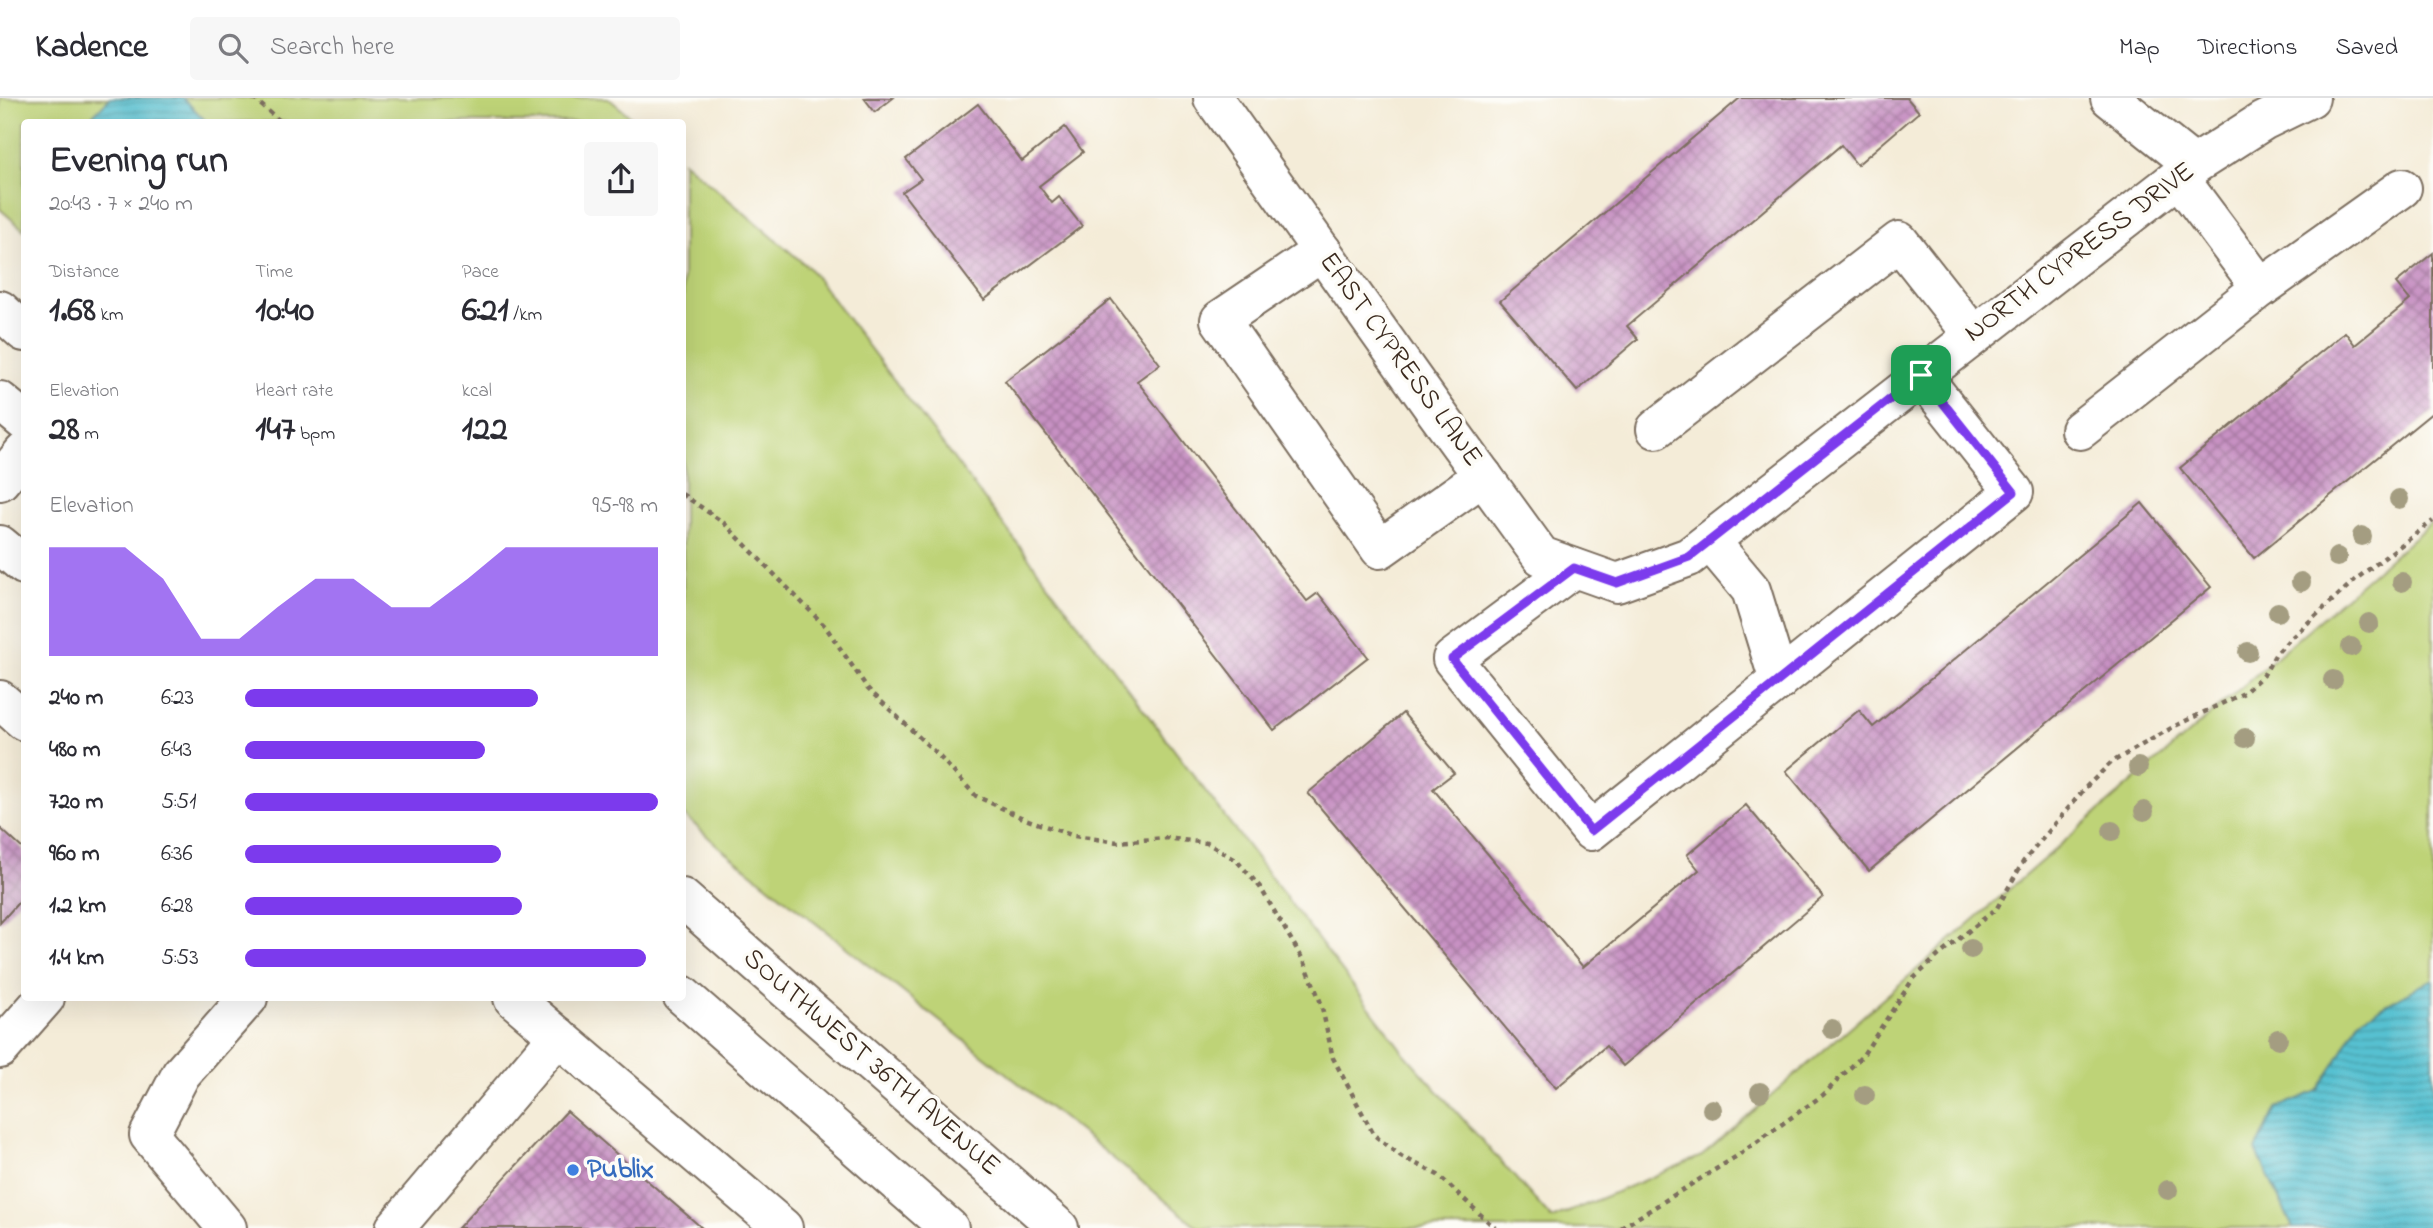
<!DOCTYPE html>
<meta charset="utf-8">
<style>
body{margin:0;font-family:"Indie Flower",sans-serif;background:#f7f7f7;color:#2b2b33;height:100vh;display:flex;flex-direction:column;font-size:26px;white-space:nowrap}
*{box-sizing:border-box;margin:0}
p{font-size:23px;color:#7c7c81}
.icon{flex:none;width:38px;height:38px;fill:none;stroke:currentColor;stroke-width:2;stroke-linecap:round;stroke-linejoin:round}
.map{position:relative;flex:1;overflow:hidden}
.side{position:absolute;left:21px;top:21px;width:665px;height:882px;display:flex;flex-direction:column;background:#fff;border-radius:7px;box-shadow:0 7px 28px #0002}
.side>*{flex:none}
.pin{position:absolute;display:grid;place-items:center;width:60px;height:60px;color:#fff;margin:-30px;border-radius:14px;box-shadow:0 4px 10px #0006}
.round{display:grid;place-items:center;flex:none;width:74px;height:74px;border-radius:7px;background:#f7f7f7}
.summary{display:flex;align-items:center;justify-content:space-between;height:119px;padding:0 28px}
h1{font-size:38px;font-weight:800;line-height:52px}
.figures{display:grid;grid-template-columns:repeat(3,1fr);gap:10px;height:119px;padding:7px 28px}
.figures div{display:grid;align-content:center}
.figures b{font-size:35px;font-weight:800}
.figures small{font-size:19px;font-weight:400}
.figures p{font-size:19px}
.chart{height:196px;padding:14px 28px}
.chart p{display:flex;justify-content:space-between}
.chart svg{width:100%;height:126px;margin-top:7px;fill:#7c3aed;opacity:.7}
ul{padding:0 28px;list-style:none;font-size:23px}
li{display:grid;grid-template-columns:112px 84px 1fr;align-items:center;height:52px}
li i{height:18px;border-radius:9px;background:#7c3aed}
header{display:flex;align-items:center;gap:42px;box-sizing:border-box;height:98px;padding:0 35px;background:#fff;border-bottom:2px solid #e1e1e2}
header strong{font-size:33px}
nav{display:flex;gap:38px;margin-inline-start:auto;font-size:24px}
.search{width:490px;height:63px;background:#f7f7f7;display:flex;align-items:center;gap:18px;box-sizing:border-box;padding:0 24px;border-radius:7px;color:#7c7c81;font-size:26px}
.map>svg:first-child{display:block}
</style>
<header>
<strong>Kadence</strong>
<div class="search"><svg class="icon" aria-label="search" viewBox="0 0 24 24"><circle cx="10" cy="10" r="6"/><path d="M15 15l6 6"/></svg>Search here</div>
<nav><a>Map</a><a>Directions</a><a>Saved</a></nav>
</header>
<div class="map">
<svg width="2433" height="1130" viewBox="0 0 2433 1130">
<defs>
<pattern id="water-rules" width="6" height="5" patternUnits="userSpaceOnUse" patternTransform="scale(1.75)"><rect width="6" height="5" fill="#56c1d1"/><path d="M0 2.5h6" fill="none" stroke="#489da9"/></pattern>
<pattern id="building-cross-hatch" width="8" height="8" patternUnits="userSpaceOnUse" patternTransform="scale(1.75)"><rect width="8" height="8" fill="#c791c3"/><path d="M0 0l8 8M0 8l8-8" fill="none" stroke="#a3779e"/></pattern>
</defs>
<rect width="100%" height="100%" fill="#fdfcf7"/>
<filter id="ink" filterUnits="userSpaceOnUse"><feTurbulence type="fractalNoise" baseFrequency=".0143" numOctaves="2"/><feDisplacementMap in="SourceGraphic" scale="14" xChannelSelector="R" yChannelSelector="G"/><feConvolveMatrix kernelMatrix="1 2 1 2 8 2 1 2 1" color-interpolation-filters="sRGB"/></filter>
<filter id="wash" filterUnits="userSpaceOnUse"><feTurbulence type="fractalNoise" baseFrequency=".00686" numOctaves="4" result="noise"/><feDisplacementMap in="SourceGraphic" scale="28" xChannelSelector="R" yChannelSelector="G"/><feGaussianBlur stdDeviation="1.57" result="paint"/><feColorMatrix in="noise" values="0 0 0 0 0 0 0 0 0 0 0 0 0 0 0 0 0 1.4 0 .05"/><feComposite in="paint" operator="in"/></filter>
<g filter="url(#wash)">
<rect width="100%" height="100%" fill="#f4ecd8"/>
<!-- grass -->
<g fill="#bed377" stroke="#7c7e4a" stroke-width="2">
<polygon points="0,0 608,0 637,24 24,24 24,132 0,111"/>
<polygon points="683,63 809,170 1404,955 1552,1121 1702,1058 2433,423 2433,1130 1199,1130 1093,1044 718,748 683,716"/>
</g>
<!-- water -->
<g fill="url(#water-rules)" stroke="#487678" stroke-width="2">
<polygon points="110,0 183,0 207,24 86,24"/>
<polygon points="2433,881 2433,1130 2293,1130 2256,1052 2276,1010 2317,993 2336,964 2359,922"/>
</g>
<g id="blocks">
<!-- building -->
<g fill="url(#building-cross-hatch)">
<polygon points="864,0 893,0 875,14"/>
<polygon points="1740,0 1907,0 1919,14 1857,67 1841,47 1627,228 1638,241 1577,293 1500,203"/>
<polygon points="978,6 1022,63 1065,29 1083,54 1039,88 1052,105 1059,99 1082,128 984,202 902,94 921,81 906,61"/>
<polygon points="2433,155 2433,314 2254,460 2180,370 2345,234 2355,247 2410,202 2396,185"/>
<polygon points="1111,201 1160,266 1137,283 1307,503 1318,495 1368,559 1274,632 1005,283"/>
<polygon points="2142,405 2211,489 1869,773 1786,673 1859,612 1873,629"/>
<polygon points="1403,615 1454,675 1433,691 1583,869 1699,772 1687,757 1746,707 1823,799 1623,968 1606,948 1556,990 1308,695"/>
<polygon points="0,730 24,752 24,798 0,825"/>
<polygon points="567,1013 702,1130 458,1130"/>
</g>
</g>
</g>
<g filter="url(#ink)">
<use href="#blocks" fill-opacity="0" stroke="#7c6e5f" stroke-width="2"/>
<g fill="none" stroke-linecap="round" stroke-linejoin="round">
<!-- minor casing -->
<g stroke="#7c6e5f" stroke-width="42">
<g id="minor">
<polyline points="1213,0 1434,311 1541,458 1617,485 1689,459 2194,67 2263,23 2310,0"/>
<polyline points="2110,0 2194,67"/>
<polyline points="2179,80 2261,190 2402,90"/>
<polyline points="1322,153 1220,222 1380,451 1483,378"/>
<polyline points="0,212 24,234"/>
<polyline points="0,303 24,323"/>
<polyline points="1656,331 1899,143 1973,237"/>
<polyline points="2080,332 2261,190"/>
<polyline points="0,383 24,354"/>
<polyline points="1710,443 1751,492 1779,583"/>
<polyline points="0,447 24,467"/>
<polyline points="1574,470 1452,561 1591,733 2014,394 1921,277"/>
<polyline points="0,602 24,623"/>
<polyline points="682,800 1059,1130"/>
<polyline points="682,897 949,1130"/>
<polyline points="513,900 783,1130"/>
<polyline points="0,951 45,900"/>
<polyline points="227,1130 149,1037 181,976 248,900"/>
<polyline points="395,1130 558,938"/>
</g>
</g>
<!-- path -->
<g stroke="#7c6e5f" stroke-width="4.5" stroke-dasharray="5 5" stroke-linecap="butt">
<polyline points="253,0 281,24"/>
<polyline points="682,396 724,425 825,528 868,591 937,656 976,698 1025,721 1074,738 1118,744 1166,740 1207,745 1236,762 1260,789 1305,865 1321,905 1333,960 1374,1037 1401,1058 1438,1077 1495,1130"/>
<polyline points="1621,1130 1737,1058 1823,997 1863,957 1913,881 1938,858 1997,810 2023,764 2087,688 2112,664 2175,628 2244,595 2265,575 2275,557 2289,542 2356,481 2433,423"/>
</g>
<!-- minor -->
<use href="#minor" stroke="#fff" stroke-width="38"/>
</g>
<!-- trees -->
<g fill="#a49d81">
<circle cx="2399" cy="401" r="10"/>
<circle cx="2362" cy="438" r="10"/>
<circle cx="2337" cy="459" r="10"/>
<circle cx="2301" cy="484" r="10"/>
<circle cx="2402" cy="484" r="10"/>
<circle cx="2278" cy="514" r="10"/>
<circle cx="2369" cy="525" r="10"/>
<circle cx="2351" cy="549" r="10"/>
<circle cx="2248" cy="554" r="10"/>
<circle cx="2333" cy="582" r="10"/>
<circle cx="2245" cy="640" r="10"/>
<circle cx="2138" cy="669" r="10"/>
<circle cx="2144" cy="713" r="10"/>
<circle cx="2112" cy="733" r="10"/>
<circle cx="1971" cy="851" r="10"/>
<circle cx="1832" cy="931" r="10"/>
<circle cx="2278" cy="941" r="10"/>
<circle cx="1760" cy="994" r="10"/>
<circle cx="1865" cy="997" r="10"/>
<circle cx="1712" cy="1011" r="10"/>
<circle cx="2168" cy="1092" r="10"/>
</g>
</g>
<g fill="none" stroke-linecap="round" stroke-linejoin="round" filter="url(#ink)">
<!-- route casing -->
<g stroke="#fff" stroke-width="14">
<polygon id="route" points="1921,277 2014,394 1591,733 1452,561 1574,470 1617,485 1689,459"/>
</g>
<!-- route -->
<use href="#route" stroke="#7c3aed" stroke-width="9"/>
</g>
<!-- markers -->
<circle fill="#3f7fe0" stroke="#fdfcf7" stroke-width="2.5" cx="573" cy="1072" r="7"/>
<g text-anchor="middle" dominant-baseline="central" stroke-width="7" stroke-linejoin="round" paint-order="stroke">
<!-- street labels -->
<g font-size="28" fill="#3b2a1e" stroke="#fdfcf7">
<text transform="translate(2080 155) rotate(-37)">NORTH CYPRESS DRIVE</text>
<text transform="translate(1400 262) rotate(54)">EAST CYPRESS LANE</text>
<text transform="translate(871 965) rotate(41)">SOUTHWEST 36TH AVENUE</text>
</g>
<!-- shop labels -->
<g font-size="28" font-weight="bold" fill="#366cbe" stroke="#fdfcf7" text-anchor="start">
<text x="587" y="1072">Publix</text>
</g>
</g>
</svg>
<div class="pin" style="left:1921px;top:277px;background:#1e9e55"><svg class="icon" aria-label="arrive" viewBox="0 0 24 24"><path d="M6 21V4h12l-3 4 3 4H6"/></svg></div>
<section class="side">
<div class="summary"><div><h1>Evening run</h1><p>20:43 · 7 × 240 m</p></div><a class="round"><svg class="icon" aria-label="share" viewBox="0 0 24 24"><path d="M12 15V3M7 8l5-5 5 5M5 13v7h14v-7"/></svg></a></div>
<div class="figures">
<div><p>Distance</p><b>1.68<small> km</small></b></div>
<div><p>Time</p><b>10:40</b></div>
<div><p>Pace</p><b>6:21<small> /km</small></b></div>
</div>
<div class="figures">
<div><p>Elevation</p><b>28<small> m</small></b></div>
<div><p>Heart rate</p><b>147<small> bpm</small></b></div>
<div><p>kcal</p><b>122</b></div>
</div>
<div class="chart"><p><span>Elevation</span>95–98 m</p>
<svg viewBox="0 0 160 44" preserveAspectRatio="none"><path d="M0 44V6L10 6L20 6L30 17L40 38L50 38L60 27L70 17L80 17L90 27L100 27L110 17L120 6L130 6L140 6L150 6L160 6V44z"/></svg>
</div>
<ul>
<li><b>240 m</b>6:23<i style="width:71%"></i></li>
<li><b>480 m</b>6:43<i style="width:58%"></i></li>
<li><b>720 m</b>5:51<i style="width:100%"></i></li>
<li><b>960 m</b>6:36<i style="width:62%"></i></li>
<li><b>1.2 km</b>6:28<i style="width:67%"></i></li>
<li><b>1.4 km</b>5:53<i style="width:97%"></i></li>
</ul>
</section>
</div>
